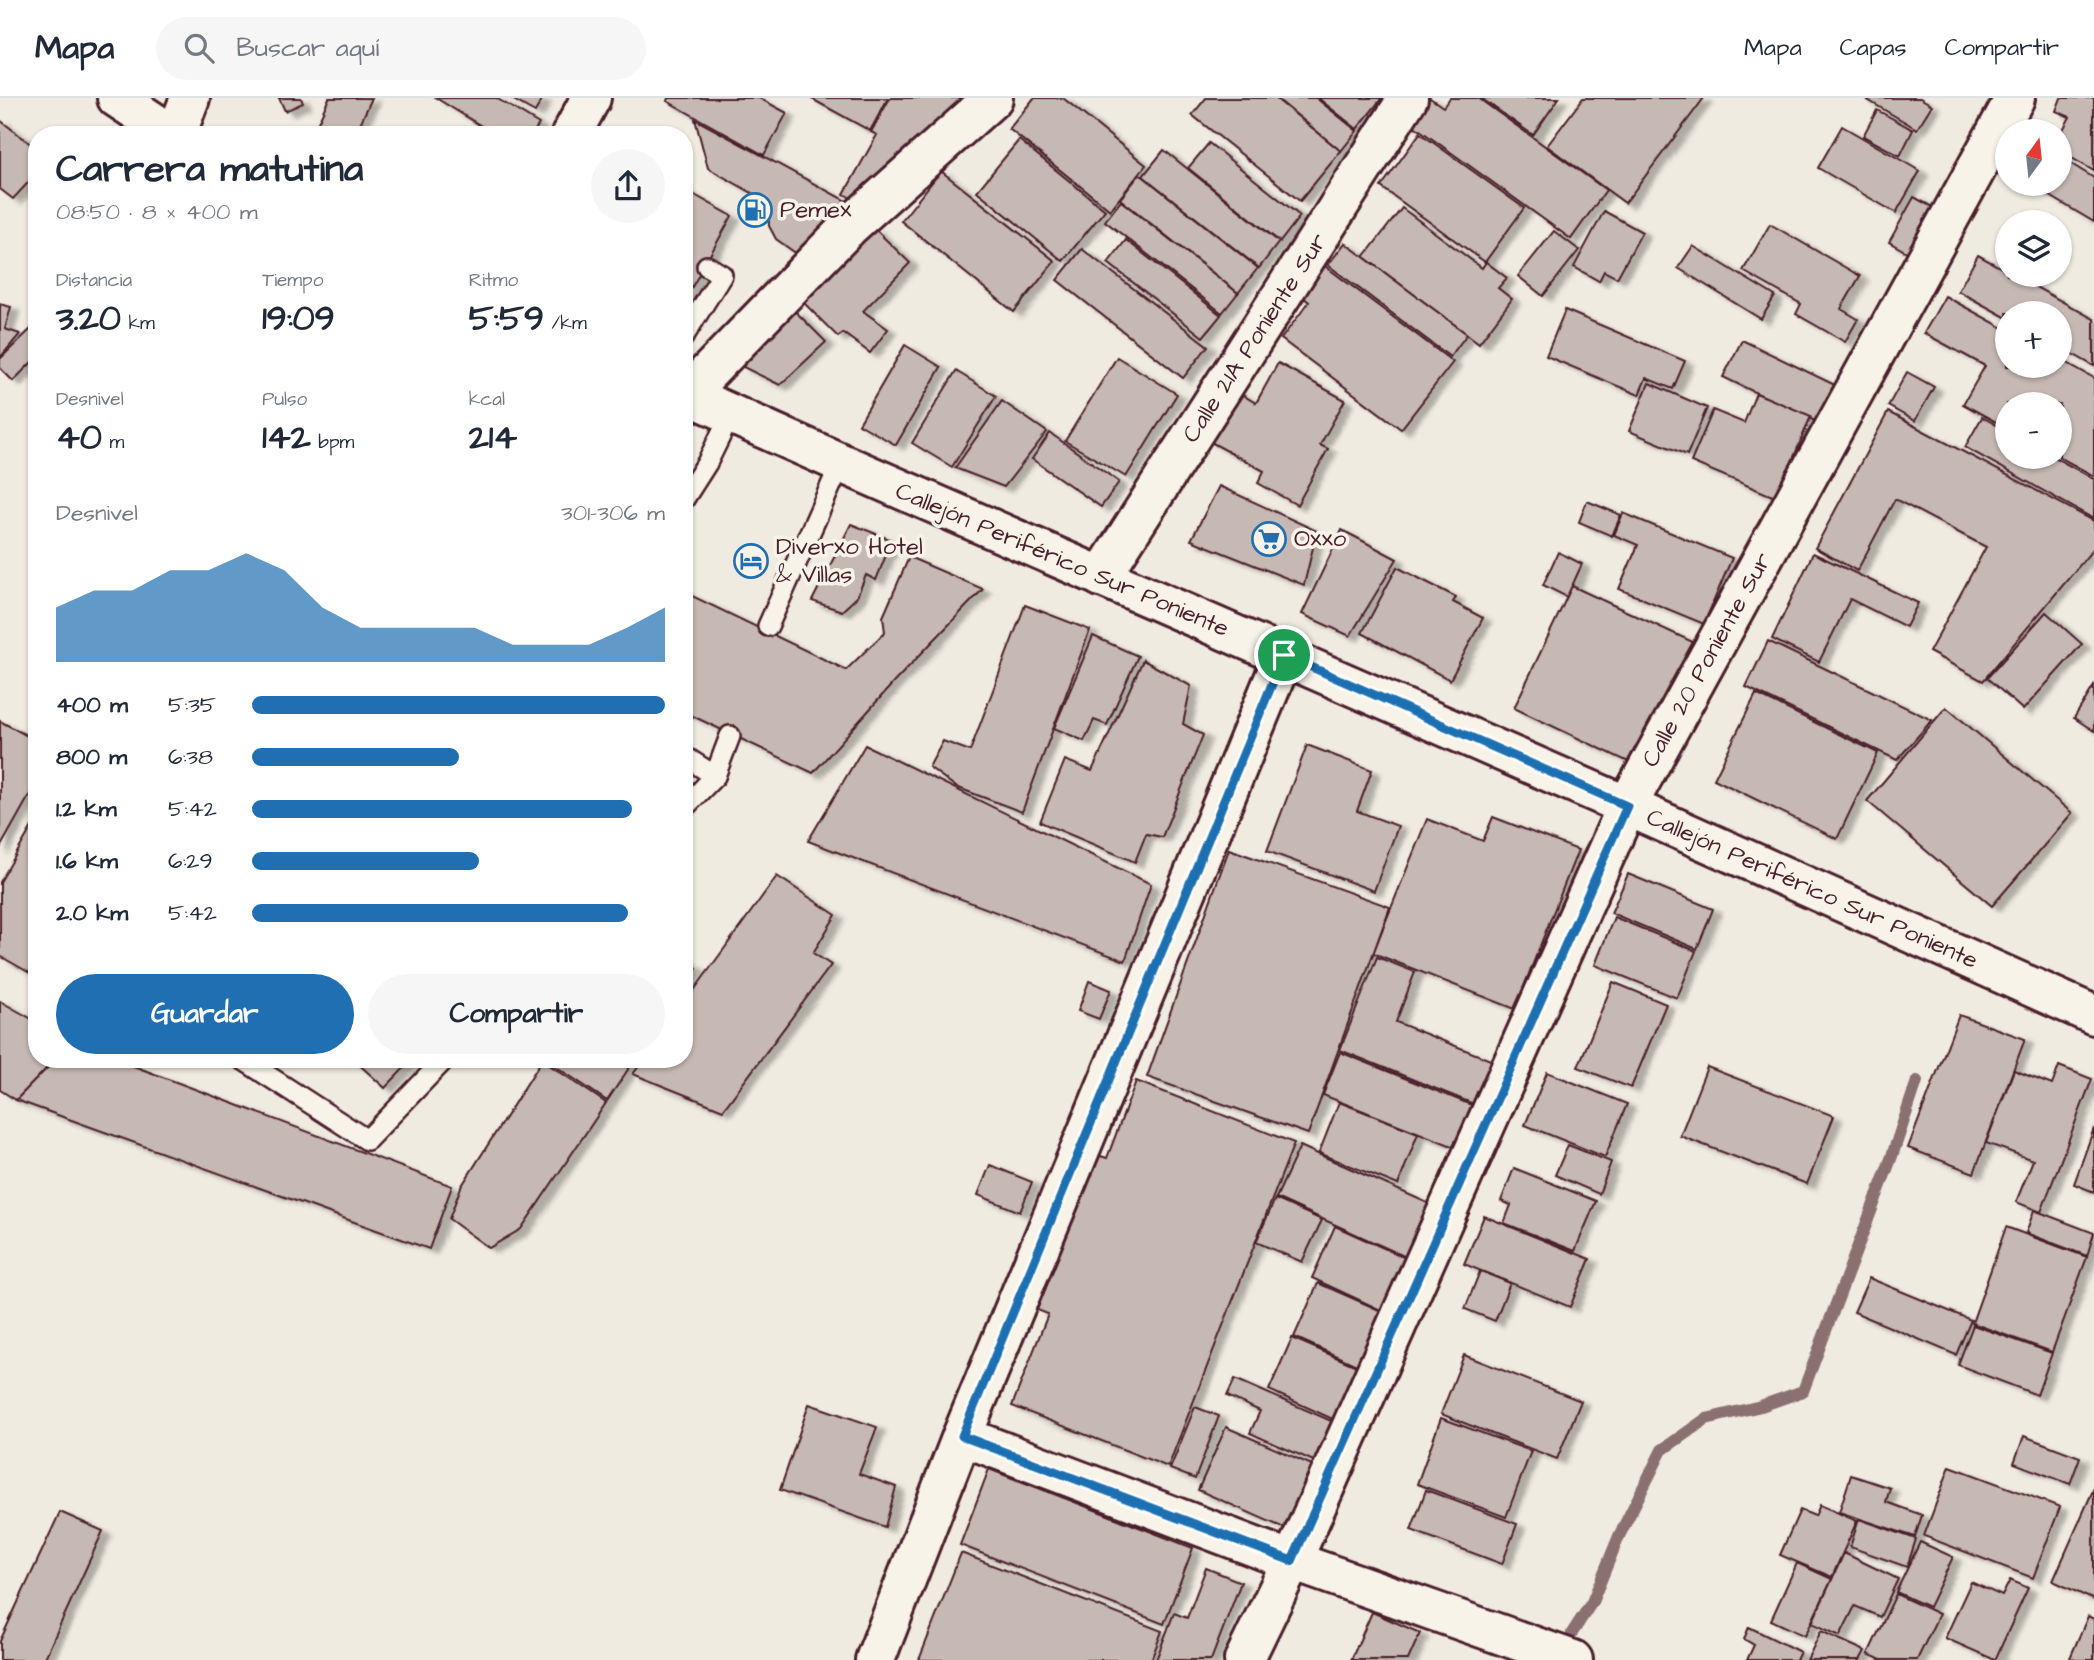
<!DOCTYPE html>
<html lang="es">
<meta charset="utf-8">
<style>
body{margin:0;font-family:"Architects Daughter",sans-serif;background:#f6f6f7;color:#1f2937;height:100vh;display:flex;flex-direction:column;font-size:26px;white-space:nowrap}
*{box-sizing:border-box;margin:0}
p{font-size:23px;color:#747a83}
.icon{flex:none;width:38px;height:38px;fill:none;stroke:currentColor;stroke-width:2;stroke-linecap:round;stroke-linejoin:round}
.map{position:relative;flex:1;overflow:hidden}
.panel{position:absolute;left:28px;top:28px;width:665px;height:942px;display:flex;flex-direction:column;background:#fff;border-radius:28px;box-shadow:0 2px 5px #0004}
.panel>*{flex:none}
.needle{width:46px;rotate:15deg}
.fabs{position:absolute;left:1995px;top:21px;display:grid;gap:14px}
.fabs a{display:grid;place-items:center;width:77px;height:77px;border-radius:50%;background:#fff;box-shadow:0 2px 5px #0004;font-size:35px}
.pin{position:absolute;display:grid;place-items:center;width:60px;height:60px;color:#fff;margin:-30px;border:4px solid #fff;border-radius:50%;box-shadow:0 2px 7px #0007}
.round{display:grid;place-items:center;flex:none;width:74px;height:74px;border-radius:37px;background:#f6f6f7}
.headline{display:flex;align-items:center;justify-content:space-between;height:119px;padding:0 28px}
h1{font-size:38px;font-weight:700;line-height:52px}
.figures{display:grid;grid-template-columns:repeat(3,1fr);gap:10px;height:119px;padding:7px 28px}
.figures div{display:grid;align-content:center}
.figures b{font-size:35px;font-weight:700}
.figures small{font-size:19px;font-weight:400}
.figures p{font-size:19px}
.chart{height:196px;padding:14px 28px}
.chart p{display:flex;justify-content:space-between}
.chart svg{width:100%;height:126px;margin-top:7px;fill:#1f6fb2;opacity:.7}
.button{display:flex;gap:14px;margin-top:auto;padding:14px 28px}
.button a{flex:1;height:80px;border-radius:42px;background:#1f6fb2;color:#fff;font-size:28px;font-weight:700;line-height:80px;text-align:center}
.button a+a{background:#f6f6f7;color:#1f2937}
ul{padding:0 28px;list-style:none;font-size:23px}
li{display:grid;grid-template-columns:112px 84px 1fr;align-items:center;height:52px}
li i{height:18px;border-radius:9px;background:#1f6fb2}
header{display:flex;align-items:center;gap:42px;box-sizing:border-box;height:98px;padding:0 35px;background:#fff;border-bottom:2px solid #e0e1e3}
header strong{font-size:33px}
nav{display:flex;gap:38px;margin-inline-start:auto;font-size:24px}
.search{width:490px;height:63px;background:#f6f6f7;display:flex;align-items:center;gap:18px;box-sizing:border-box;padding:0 24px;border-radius:38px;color:#747a83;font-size:26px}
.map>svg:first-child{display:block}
</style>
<header>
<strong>Mapa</strong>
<div class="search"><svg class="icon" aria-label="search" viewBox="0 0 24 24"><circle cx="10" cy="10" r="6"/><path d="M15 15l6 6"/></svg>Buscar aquí</div>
<nav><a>Mapa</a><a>Capas</a><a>Compartir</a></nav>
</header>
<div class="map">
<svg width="2094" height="1562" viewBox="0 0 2094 1562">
<defs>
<filter id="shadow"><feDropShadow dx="8" dy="4.5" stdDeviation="2" flood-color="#0004"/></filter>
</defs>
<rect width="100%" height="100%" fill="#f0ebe0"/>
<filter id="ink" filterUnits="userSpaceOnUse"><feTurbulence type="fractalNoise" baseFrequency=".0143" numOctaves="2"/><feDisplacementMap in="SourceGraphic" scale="14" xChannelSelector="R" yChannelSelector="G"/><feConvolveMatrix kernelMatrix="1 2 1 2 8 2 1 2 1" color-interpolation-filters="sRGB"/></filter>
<g filter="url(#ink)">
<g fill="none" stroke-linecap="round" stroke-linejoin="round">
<!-- stream -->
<polyline stroke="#8b6f72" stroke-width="12" points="1572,1535 1592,1504 1619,1438 1662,1352 1706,1321 1761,1308 1803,1293 1892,1058 1917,983"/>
</g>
<!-- building -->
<g fill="#c6b8b3" stroke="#4a1f2b" stroke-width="2" filter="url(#shadow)">
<polygon points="279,0 301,0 303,5 285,13"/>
<polygon points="329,0 372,0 355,37 328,37 315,31"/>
<polygon points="436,0 496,0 539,26 532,37 496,37"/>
<polygon points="510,0 543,0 535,14"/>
<polygon points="668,0 759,0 787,15 764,57 667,3"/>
<polygon points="810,0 888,0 870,33"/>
<polygon points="890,0 971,0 863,107 844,96 877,37 871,34"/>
<polygon points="1034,0 1063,0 1146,67 1110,112 1009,31"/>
<polygon points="1206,0 1275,0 1341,53 1300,103 1192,17"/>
<polygon points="1276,0 1316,0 1357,33 1341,53"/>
<polygon points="1318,0 1382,0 1357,31"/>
<polygon points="1421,0 1430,0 1443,9 1450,0 1478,0 1606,92 1571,141 1406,22"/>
<polygon points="1481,0 1559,0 1533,37"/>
<polygon points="1583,0 1704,0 1625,105 1547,48"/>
<polygon points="1864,0 1920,0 1932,7 1917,31"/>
<polygon points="2061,0 2094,0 2094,73 2060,53 2060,37 2070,19 2056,13"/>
<polygon points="1877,12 1913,32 1900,58 1863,38"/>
<polygon points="695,21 859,110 808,164 776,141 769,128 768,104 708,70"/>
<polygon points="0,22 37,51 37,75 13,101 0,91"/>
<polygon points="1842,28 1920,73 1896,115 1818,70"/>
<polygon points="1420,35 1524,110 1485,164 1381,89"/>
<polygon points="1019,42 1105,112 1063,163 977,93"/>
<polygon points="1209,45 1300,118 1280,144 1188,70"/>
<polygon points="1164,52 1279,144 1259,170 1143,78"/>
<polygon points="2060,59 2094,80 2094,124 2030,86 2060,86"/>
<polygon points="941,73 1055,163 1014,214 901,123"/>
<polygon points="1140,76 1258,170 1238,195 1120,101"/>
<polygon points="684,91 732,118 684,203"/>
<polygon points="1914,99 1945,116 1919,161 1889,144"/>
<polygon points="1121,103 1238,195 1222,215 1105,123"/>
<polygon points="1402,110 1482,170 1486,164 1507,180 1498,190 1512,201 1479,245 1364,159"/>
<polygon points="1604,113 1642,134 1617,180 1604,173 1599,183 1574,169"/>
<polygon points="1770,126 1860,178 1841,211 1858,221 1845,244 1796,216 1801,206 1743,173"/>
<polygon points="874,130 910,165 863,213 888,231 870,255 843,235 838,239 802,203"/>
<polygon points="1554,133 1579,152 1543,198 1518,178"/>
<polygon points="1126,142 1221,217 1203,239 1108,165"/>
<polygon points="1345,145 1467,236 1450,259 1328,167"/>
<polygon points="1693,148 1775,198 1761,221 1678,170"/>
<polygon points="1082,151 1208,248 1183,280 1057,182"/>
<polygon points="1978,157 2007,173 2007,177 2014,177 2094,221 2094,268 2060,249 2060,215 2007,215 2007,220 1958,193"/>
<polygon points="1321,165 1453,264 1401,331 1281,241 1309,204 1298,195"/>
<polygon points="1945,198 2007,232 2007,268 2060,268 2060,261 2094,280 2094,378 2059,359 2060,306 2007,306 2007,330 1963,306 1985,268 1924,235"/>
<polygon points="0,206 11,209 5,231 20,236 0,260"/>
<polygon points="1565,212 1685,263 1673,291 1646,280 1639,297 1546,258"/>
<polygon points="795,213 826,244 780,287 741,268"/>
<polygon points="35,227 37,229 37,259 13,283 0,270 0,261"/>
<polygon points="1742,242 1839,289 1821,326 1723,279"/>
<polygon points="905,247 941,269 896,347 859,326"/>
<polygon points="1117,259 1177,296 1126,379 1065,343"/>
<polygon points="1278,265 1345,302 1320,347 1328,351 1297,407 1258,385 1264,373 1207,342 1234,292 1256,305"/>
<polygon points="956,273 996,298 952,369 912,345"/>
<polygon points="1907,274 1934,289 1915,323 1888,308"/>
<polygon points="1649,285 1707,310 1687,357 1629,333"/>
<polygon points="1756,295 1811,318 1777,400 1691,364 1713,312 1744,325"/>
<polygon points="1002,303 1047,334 1004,389 955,370"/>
<polygon points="1888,314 2094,423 2094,450 1983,583 1929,554 1986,449 1895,401 1857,473 1815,450"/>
<polygon points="1982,319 2007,333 2007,359 2054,359 2094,381 2094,421 1965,349"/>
<polygon points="1050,335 1119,384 1101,409 1032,361"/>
<polygon points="1219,388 1317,433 1304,487 1191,442"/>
<polygon points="1587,403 1621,417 1612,438 1579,424"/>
<polygon points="1623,415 1732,460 1704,526 1619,491 1638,447 1614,437"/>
<polygon points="851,426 892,442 876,482 866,477 857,499 842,513 812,503"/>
<polygon points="1342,432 1397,461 1350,538 1302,516"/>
<polygon points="1558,454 1582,466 1567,499 1543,487"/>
<polygon points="1813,455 1918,505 1906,529 1850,501 1819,564 1772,541"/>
<polygon points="909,459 983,491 895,583 813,675 684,614 684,494 846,572 885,534 883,519"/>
<polygon points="1397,469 1456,499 1453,504 1483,520 1450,582 1362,535"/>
<polygon points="1572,488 1697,546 1639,669 1514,610"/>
<polygon points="1025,507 1090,532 1022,714 956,689 929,669 943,643 970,653"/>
<polygon points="2046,514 2082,546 2023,612 1987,580"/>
<polygon points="1093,538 1138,558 1107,627 1094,622 1084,643 1054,630"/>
<polygon points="1768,543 1932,622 1897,662 1746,589"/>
<polygon points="1143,562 1191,588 1183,626 1203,637 1162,739 1146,736 1135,764 1040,724 1065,662 1092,673"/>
<polygon points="2094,588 2094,633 2074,620"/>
<polygon points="1756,596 1878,655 1837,741 1714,681"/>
<polygon points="1946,609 2072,715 1992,808 1867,703"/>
<polygon points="0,623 37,643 37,684 0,750"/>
<polygon points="865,647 1151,786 1125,863 808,743"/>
<polygon points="1307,647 1372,672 1357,713 1398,728 1374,793 1267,753"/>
<polygon points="1493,719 1578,752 1515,911 1373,855 1427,721 1483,743"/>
<polygon points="37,720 37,879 0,858 0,784"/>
<polygon points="1229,751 1390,809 1308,1036 1147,979"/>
<polygon points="1628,776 1713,811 1697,851 1611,815"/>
<polygon points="777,778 836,817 813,855 831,867 723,1012 633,976 645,961 684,961 684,906"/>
<polygon points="1614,819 1696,853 1677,900 1595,867"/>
<polygon points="1377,859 1415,874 1396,924 1493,963 1476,1007 1340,952"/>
<polygon points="684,861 697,870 684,889"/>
<polygon points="1089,883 1111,892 1099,921 1078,913"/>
<polygon points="1613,884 1666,906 1631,990 1578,969"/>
<polygon points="0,903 37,924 37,961 56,961 16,1002 0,992"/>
<polygon points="1959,917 2025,941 1974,1075 1908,1050"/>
<polygon points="1340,954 1474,1008 1457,1050 1323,997"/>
<polygon points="56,961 115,961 452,1088 429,1151 16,1002"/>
<polygon points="353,961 413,961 385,990"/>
<polygon points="545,961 635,961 607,1003"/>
<polygon points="542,962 606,1005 521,1131 489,1150 449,1121 461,1089"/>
<polygon points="2059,968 2092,981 2041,1114 2016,1104 2033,1062 1986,1045 2014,972 2052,987"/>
<polygon points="1707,969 1834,1018 1807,1086 1680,1038"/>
<polygon points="1547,974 1627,1006 1605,1059 1525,1027"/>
<polygon points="1136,983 1294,1045 1168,1369 1012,1308 1048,1216 1037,1212 1097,1057 1107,1060"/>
<polygon points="1339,1004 1418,1035 1398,1087 1319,1055"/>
<polygon points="2094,1030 2094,1094 2074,1086"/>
<polygon points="1568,1047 1611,1064 1599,1096 1555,1077"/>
<polygon points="1300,1048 1430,1106 1406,1159 1276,1100"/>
<polygon points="990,1067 1032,1084 1020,1114 978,1097"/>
<polygon points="1514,1070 1596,1103 1575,1153 1504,1125 1511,1107 1501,1103"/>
<polygon points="1275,1101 1322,1122 1302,1164 1256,1144"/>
<polygon points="2034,1112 2094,1135 2087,1158 2026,1135"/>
<polygon points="1484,1118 1590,1161 1570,1209 1464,1166"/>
<polygon points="1335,1128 1408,1161 1385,1214 1312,1180"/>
<polygon points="2006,1129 2087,1159 2052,1254 1972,1225"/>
<polygon points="1480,1173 1510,1185 1495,1223 1465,1211"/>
<polygon points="1869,1180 1971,1222 1956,1257 1854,1214"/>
<polygon points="1318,1185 1386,1215 1361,1269 1294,1239"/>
<polygon points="1973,1227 2052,1255 2037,1297 1958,1267"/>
<polygon points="1292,1240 1361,1270 1337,1323 1269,1292"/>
<polygon points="1464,1257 1581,1303 1557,1361 1441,1316"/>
<polygon points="1235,1281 1336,1325 1318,1365 1250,1335 1260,1313 1227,1298"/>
<polygon points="809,1306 877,1329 859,1376 896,1389 885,1429 780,1392"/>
<polygon points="1195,1309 1219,1318 1195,1381 1170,1371"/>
<polygon points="1441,1320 1531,1353 1506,1419 1417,1386"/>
<polygon points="1226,1329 1312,1367 1284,1430 1198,1392"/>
<polygon points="2024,1338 2080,1359 2070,1386 2014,1365"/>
<polygon points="1950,1368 2060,1409 2033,1480 1924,1438"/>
<polygon points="989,1371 1193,1450 1164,1526 960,1447"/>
<polygon points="1851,1377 1890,1390 1886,1404 1922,1417 1915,1439 1839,1414"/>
<polygon points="2094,1390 2094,1502 2053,1483"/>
<polygon points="1426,1392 1517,1426 1502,1466 1411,1432"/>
<polygon points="1820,1407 1857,1423 1832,1479 1780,1457 1800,1412 1815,1418"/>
<polygon points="60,1414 103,1433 44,1562 0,1562 0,1543"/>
<polygon points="1859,1421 1916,1441 1907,1469 1850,1449"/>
<polygon points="1920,1444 1953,1459 1929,1509 1896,1494"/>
<polygon points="961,1455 1162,1533 1151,1562 919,1562"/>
<polygon points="1844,1455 1898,1481 1880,1519 1855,1508 1840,1538 1812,1525"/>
<polygon points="1797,1465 1832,1481 1805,1538 1771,1522"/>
<polygon points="1206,1470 1241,1484 1211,1562 1156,1562 1174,1515 1187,1520"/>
<polygon points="2010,1482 2028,1490 1995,1562 1945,1540 1971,1484 2002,1498"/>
<polygon points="1896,1496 1939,1516 1917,1562 1881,1562 1868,1556"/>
<polygon points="1372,1514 1420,1535 1408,1562 1351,1562"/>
<polygon points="2088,1518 2094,1521 2094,1562 2075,1562 2070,1560"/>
<polygon points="1749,1529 1800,1554 1796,1562 1747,1562 1754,1547 1744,1541"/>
<polygon points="1821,1533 1865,1553 1860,1562 1807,1562"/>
</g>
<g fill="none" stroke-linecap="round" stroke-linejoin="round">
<!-- service casing -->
<g stroke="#4a1f2b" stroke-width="24">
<g id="service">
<polyline points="684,238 722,177 707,168"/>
<polyline points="684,401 707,365 731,316"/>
<polyline points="768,528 841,365"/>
<polyline points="684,658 715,678"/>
<polyline points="684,710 715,678 730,638"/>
<polyline points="242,961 367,1042 445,961"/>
</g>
</g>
<!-- minor casing -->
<g stroke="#4a1f2b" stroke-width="44">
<g id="minor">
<polyline points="176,37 190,0"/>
<polyline points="571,37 591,0"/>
<polyline points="687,296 851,127 993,0"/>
<polyline points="1101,479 1408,0"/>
<polyline points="962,1338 1292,1463 1573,1562"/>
<polyline points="875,1562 962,1338 1284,557"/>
<polyline points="1244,1562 1292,1463 1627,708 2015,0"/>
</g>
</g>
<!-- secondary casing -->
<g stroke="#4a1f2b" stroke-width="44">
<g id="secondary">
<polyline points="117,0 173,37"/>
<polyline points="684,295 841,365 1627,708 2094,917"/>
</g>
</g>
<!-- service -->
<use href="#service" stroke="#f7f3e8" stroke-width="19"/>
<!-- minor -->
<use href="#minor" stroke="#f7f3e8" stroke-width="38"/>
<!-- secondary -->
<use href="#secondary" stroke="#f7f3e8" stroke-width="38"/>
</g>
</g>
<g fill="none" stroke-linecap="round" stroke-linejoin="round" filter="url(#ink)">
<!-- route casing -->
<g stroke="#fff" stroke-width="14">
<polygon id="route" points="1284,557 1627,708 1292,1463 962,1338"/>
</g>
<!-- route -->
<use href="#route" stroke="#1f6fb2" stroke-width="9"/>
</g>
<!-- icons -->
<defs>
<g id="fuel-ring" transform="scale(1.75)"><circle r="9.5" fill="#f7f3e8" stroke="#1f6fb2" stroke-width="1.5"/><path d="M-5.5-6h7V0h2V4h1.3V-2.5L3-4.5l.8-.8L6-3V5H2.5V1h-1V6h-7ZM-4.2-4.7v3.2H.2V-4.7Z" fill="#1f6fb2"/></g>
<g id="supermarket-ring" transform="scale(1.75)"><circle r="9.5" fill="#f7f3e8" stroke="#1f6fb2" stroke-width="1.5"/><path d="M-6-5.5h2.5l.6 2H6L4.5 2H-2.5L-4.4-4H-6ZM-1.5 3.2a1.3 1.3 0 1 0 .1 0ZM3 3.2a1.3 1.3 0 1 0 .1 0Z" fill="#1f6fb2"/></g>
<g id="hotel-ring" transform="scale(1.75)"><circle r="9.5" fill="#f7f3e8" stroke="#1f6fb2" stroke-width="1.5"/><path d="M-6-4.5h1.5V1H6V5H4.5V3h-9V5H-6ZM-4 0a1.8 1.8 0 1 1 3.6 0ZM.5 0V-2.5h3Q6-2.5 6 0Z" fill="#1f6fb2"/></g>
</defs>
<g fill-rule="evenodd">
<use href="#fuel-ring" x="755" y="112"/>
<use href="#supermarket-ring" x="1269" y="441"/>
<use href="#hotel-ring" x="751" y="463"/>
</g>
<g text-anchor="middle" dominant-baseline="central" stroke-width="7" stroke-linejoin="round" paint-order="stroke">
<!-- poi labels -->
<g font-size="24" fill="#4a1f2b" stroke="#f7f3e8" text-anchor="start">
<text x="780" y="112">Pemex</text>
<text x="1294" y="441">Oxxo</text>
<text x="776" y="449">Diverxo Hotel<tspan x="776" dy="28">&amp; Villas</tspan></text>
</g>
<!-- street labels -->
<g font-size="24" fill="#4a1f2b" stroke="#f7f3e8">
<text transform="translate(1255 240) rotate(-57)">Calle 21A Poniente Sur</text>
<text transform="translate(1062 462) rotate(23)">Callejón Periférico Sur Poniente</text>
<text transform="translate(1707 562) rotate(-61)">Calle 20 Poniente Sur</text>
<text transform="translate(1812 791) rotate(24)">Callejón Periférico Sur Poniente</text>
</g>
</g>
</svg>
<div class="fabs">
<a><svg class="needle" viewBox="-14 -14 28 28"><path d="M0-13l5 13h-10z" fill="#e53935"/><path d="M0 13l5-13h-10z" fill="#747a83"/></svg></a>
<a><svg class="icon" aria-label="layers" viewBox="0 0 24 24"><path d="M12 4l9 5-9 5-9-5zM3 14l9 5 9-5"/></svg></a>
<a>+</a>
<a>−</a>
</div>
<div class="pin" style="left:1284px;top:557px;background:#1e9e55"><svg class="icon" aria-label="arrive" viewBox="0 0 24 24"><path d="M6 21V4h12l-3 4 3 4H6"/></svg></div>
<section class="panel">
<div class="headline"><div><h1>Carrera matutina</h1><p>08:50 · 8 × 400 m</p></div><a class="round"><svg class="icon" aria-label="share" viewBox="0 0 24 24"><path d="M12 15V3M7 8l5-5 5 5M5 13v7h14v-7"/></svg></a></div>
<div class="figures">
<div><p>Distancia</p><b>3.20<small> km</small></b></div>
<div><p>Tiempo</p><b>19:09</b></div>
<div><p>Ritmo</p><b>5:59<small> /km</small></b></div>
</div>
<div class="figures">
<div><p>Desnivel</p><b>40<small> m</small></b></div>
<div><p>Pulso</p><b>142<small> bpm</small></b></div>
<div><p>kcal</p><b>214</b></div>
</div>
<div class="chart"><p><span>Desnivel</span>301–306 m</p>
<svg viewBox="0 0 160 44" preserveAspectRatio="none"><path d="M0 44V25L10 19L20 19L30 12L40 12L50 6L60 12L70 25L80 32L90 32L100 32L110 32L120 38L130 38L140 38L150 32L160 25V44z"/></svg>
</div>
<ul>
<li><b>400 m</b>5:35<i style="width:100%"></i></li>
<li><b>800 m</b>6:38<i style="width:50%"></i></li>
<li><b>1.2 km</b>5:42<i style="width:92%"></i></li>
<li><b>1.6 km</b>6:29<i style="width:55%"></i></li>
<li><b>2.0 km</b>5:42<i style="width:91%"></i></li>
</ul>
<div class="button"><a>Guardar</a><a>Compartir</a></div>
</section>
</div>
